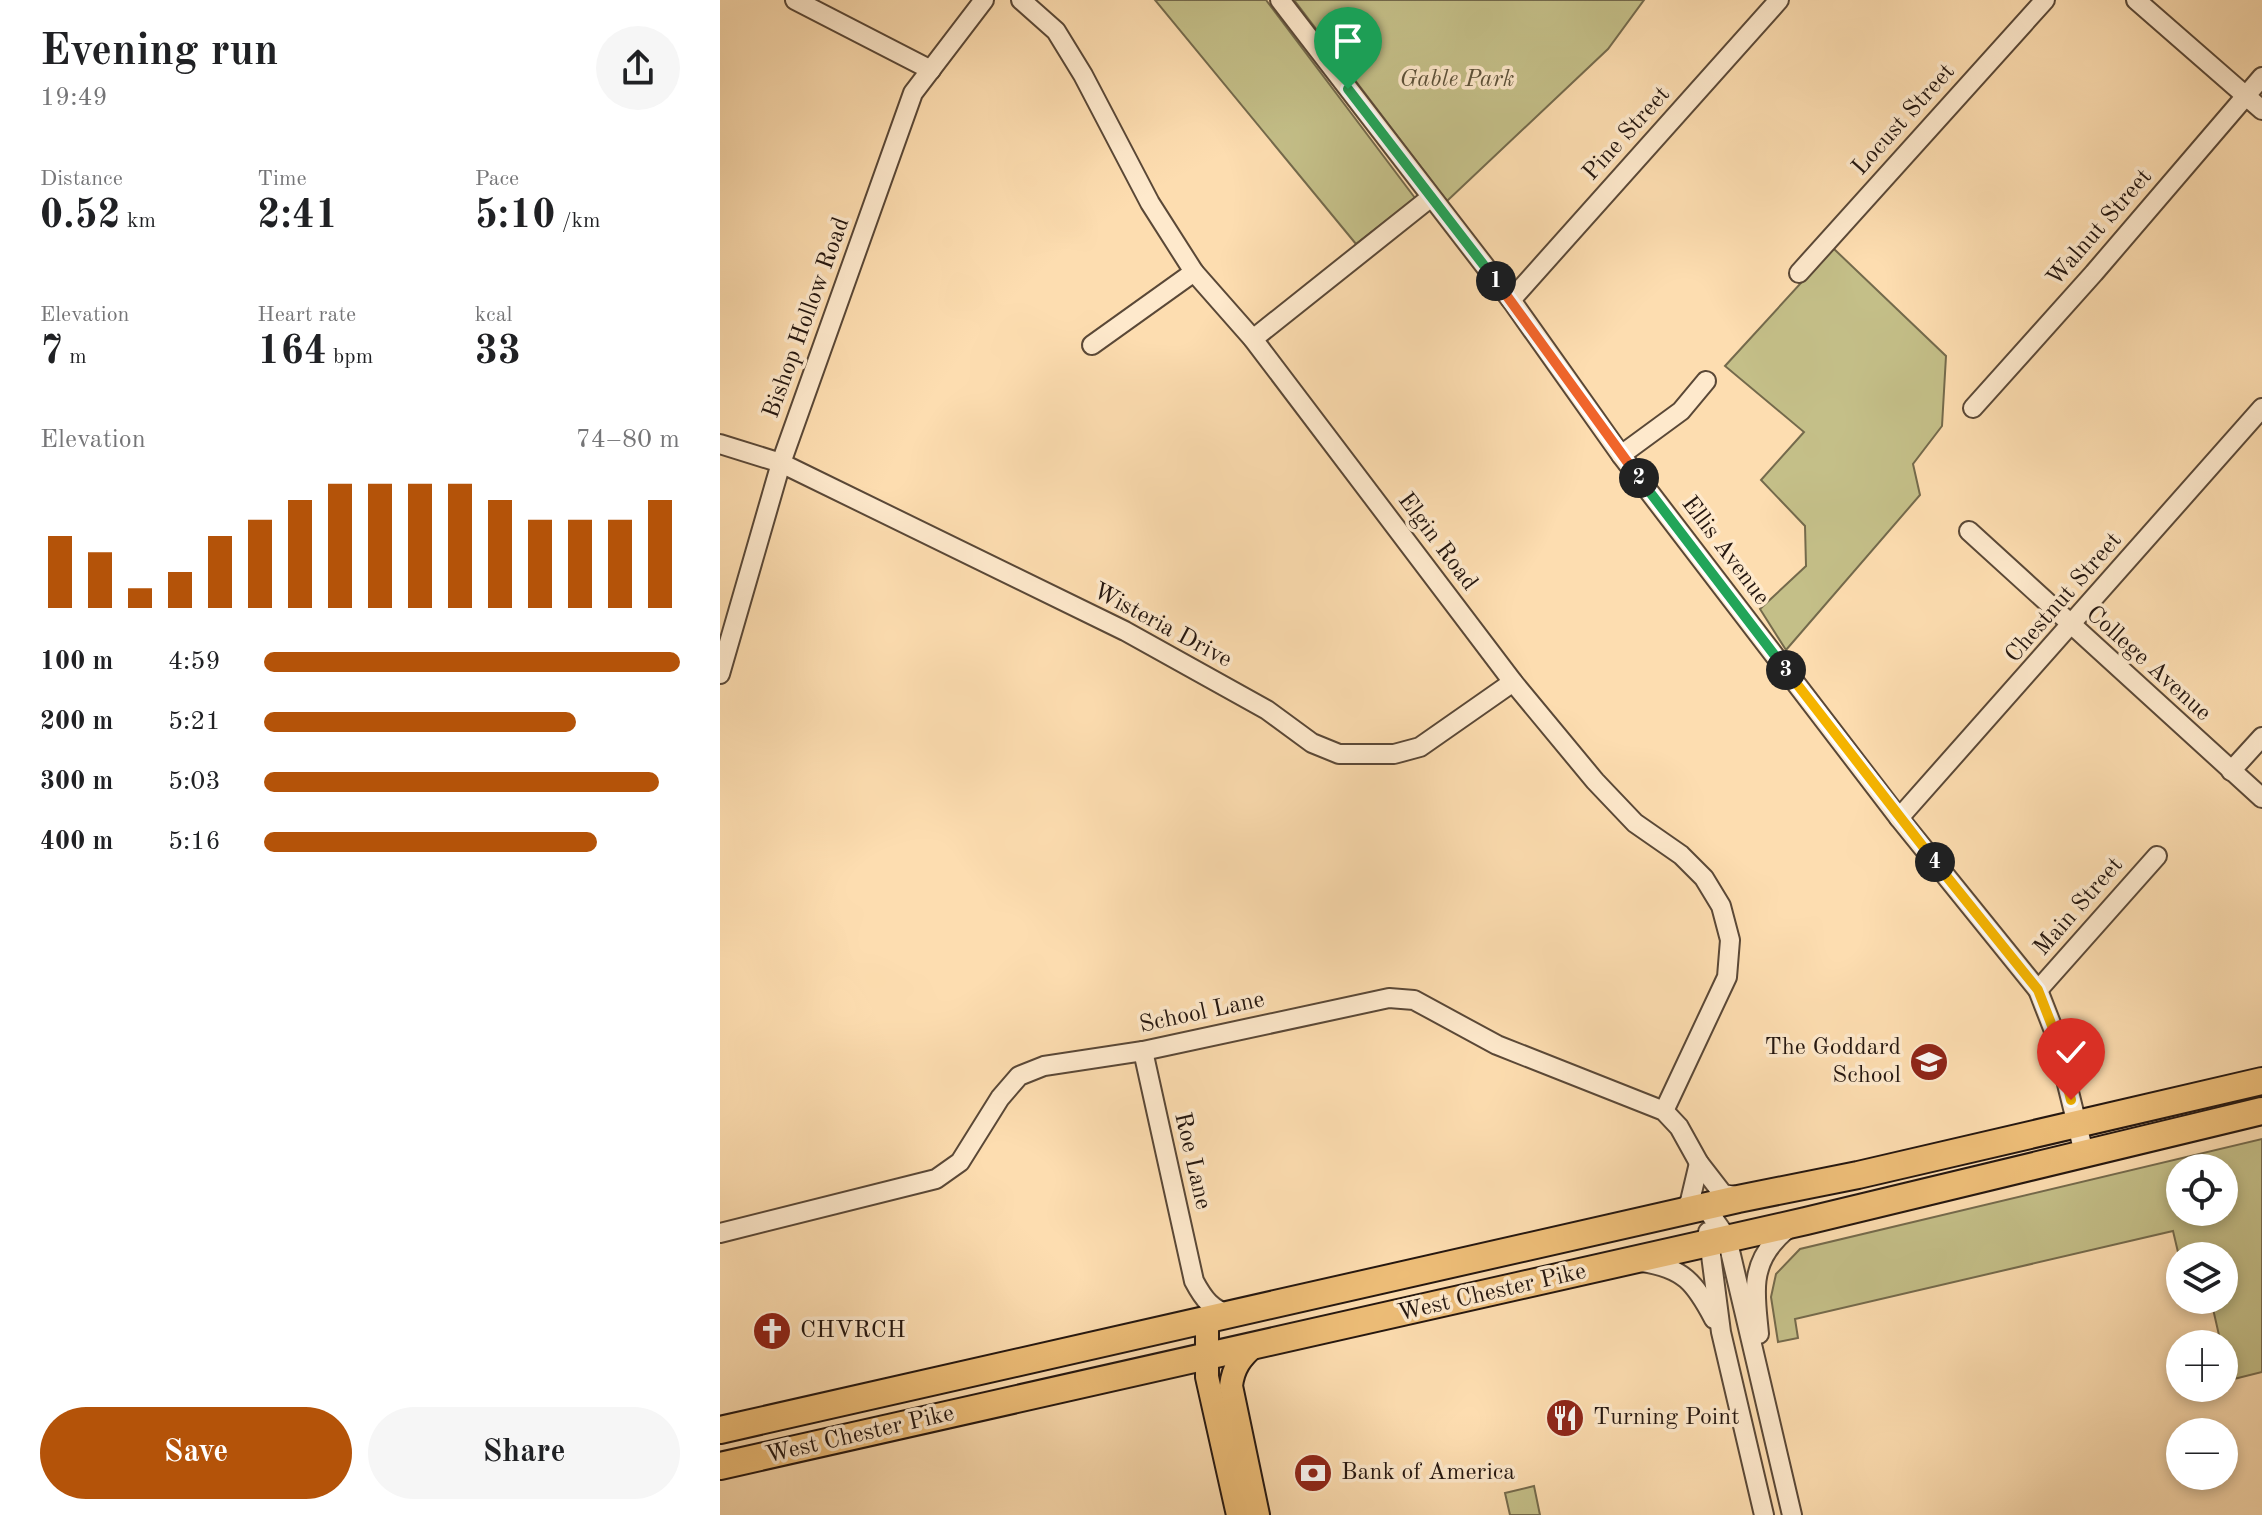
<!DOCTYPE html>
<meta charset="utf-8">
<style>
body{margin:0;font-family:"Old Standard TT",serif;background:#f6f6f6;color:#202124;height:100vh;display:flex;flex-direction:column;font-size:30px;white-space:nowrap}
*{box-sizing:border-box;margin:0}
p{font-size:26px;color:#757577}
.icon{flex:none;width:44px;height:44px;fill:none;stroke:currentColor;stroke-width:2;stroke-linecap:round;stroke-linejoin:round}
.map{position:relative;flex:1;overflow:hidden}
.drawer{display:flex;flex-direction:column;background:#fff;width:720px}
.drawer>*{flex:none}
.controls{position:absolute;left:1446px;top:1154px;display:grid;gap:16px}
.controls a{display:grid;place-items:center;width:72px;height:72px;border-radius:50%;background:#fff;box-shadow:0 4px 12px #0003;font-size:40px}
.pin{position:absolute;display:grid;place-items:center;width:68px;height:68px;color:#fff;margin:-82px -34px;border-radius:50% 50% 50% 0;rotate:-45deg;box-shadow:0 0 8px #0007}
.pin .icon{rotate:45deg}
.km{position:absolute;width:40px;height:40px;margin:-20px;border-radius:50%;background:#222;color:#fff;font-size:22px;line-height:40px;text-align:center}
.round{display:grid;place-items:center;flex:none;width:84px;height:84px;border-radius:42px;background:#f6f6f6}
.summary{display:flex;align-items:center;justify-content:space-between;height:136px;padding:0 40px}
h1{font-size:44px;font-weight:700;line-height:60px}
.metrics{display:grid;grid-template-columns:repeat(3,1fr);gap:12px;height:136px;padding:8px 40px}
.metrics div{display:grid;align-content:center}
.metrics b{font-size:40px;font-weight:700}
.metrics small{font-size:22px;font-weight:400}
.metrics p{font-size:22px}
.chart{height:224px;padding:16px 40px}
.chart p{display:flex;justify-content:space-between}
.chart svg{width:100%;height:144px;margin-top:8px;stroke:#b45309;stroke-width:6}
.primary-button{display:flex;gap:16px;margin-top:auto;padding:16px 40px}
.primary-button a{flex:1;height:92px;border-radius:48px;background:#b45309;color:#fff;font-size:32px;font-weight:700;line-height:92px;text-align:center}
.primary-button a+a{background:#f6f6f6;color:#202124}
ul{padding:0 40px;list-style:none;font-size:26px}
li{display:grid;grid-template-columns:128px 96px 1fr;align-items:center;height:60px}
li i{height:20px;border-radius:10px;background:#b45309}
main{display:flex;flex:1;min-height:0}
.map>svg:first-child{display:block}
</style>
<main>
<section class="drawer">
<div class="summary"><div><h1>Evening run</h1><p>19:49</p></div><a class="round"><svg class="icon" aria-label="share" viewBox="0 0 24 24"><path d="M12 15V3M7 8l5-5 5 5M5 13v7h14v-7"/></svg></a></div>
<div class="metrics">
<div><p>Distance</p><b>0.52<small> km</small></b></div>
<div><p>Time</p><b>2:41</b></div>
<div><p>Pace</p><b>5:10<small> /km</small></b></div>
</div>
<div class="metrics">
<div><p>Elevation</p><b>7<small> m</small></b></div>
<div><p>Heart rate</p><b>164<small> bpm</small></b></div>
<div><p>kcal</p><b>33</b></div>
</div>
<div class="chart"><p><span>Elevation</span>74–80 m</p>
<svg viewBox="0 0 160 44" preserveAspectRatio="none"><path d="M5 44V22M15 44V27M25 44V38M35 44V33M45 44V22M55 44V17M65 44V11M75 44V6M85 44V6M95 44V6M105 44V6M115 44V11M125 44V17M135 44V17M145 44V17M155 44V11"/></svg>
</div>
<ul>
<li><b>100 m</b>4:59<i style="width:100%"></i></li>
<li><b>200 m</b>5:21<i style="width:75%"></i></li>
<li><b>300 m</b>5:03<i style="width:95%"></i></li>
<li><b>400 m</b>5:16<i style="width:80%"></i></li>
</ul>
<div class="primary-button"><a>Save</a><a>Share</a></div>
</section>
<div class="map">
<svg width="1542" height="1515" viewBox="0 0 1542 1515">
<rect width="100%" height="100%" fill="#fdddb0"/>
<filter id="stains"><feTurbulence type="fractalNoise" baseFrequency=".0025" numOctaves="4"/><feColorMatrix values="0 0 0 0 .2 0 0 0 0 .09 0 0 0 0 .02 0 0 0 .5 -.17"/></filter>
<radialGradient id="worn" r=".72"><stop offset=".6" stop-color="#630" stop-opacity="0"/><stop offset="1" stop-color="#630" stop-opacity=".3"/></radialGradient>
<!-- green -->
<g fill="#c4bf88" stroke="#746a4c" stroke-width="2" fill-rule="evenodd">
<polygon points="435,0 546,0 695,198 636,244"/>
<polygon points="574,0 924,0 888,49 727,201"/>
<polygon points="1113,248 1226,356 1222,426 1193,464 1200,495 1066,650 1040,609 1086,566 1085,526 1041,480 1084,432 1005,366"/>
<path d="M1542 1139V1372L1510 1380 1504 1344H1501L1491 1300H1504V1256H1480L1478 1249 1458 1252 1453 1231 1075 1319 1078 1338 1058 1342 1051 1297 1056 1274 1080 1249ZM1460 1168H1504V1212H1460Z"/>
<polygon points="814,1486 820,1515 790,1515 785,1493"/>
</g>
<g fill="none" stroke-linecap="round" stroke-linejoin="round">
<!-- minor casing -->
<g stroke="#5a4837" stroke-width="22">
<g id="minor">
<polyline points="75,0 211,70"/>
<polyline points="301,0 336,31 363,75 430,203 474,272 533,339 793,682 875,781 915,823 961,855 984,878 1001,906 1010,940 1007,977 944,1111"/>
<polyline points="560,0 791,300 901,455 1179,818 1318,990 1334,1031 1364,1153"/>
<polyline points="1416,0 1542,110"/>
<polyline points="1079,273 1325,0"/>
<polyline points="791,300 1059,0"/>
<polyline points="533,339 710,198"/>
<polyline points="372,345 474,272"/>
<polyline points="1253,408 1374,273 1542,77"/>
<polyline points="0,444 61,463 405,631 547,710 592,743 619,754 674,754 700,747 793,682"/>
<polyline points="901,455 961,411 986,381"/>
<polyline points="1249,531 1542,798"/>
<polyline points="0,674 61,463 193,93 264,0"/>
<polyline points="1511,771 1542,737"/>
<polyline points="1179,818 1542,408"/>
<polyline points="1318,990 1437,856"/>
<path d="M423 1051 474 1281C483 1298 492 1311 512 1315"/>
<polyline points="986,1208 1007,1238 1072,1515"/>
<polyline points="962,1213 970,1201 979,1163"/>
<polyline points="988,1232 1001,1332 1044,1515"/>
<polyline points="0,1233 216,1179 240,1162 280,1098 299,1076 324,1066 423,1051 669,998 694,1000 777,1045 944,1111 959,1127 979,1163 1003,1194 1021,1197"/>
<path d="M922 1262C964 1268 975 1283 994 1319"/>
<path d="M1039 1334C1036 1300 1029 1270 1054 1242 1059 1236 1065 1230 1073 1226"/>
</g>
</g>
<!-- major casing -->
<g stroke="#24160f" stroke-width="26">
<g id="major">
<polyline points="487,1321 487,1377 518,1515"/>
<path d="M534 1346C521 1357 513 1368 511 1386L538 1515"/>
</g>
</g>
<!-- highway casing -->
<g stroke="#24160f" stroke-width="30">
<g id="highway">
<polyline points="0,1430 1018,1199 1138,1175 1542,1081"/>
<polyline points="0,1466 1086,1221 1542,1111"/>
</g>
</g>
<!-- minor -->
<use href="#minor" stroke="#fee9cc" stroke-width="18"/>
<!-- major -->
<use href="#major" stroke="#eebe78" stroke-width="22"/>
<!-- highway -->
<use href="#highway" stroke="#eebe78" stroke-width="26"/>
</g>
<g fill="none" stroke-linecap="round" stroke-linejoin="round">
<!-- split-1 casing -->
<g stroke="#fff" stroke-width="16">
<polyline id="split-1" points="628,89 776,281"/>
</g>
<!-- split-2 casing -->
<g stroke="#fff" stroke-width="16">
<polyline id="split-2" points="776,281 919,478"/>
</g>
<!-- split-3 casing -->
<g stroke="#fff" stroke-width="16">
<polyline id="split-3" points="919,478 1066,670"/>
</g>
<!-- split-4 casing -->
<g stroke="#fff" stroke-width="16">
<polyline id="split-4" points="1066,670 1215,862"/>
</g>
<!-- split-5 casing -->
<g stroke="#fff" stroke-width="16">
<polyline id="split-5" points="1215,862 1318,990 1334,1031 1351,1100"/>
</g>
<!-- split-1 -->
<use href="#split-1" stroke="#22a559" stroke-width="10"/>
<!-- split-2 -->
<use href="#split-2" stroke="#f0652b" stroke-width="10"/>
<!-- split-3 -->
<use href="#split-3" stroke="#22a559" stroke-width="10"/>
<!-- split-4 -->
<use href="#split-4" stroke="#f5b400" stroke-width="10"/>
<!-- split-5 -->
<use href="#split-5" stroke="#f5b400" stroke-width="10"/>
</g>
<!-- icons -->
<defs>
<g id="school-disc" transform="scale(2)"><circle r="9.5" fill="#8f2418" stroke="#fee9cc"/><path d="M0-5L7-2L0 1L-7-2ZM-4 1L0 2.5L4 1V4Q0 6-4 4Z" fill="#fff"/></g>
<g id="church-disc" transform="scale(2)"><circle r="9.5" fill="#8f2418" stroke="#fee9cc"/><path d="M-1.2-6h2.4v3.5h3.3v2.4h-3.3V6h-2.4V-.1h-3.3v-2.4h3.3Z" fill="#fff"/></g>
<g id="restaurant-disc" transform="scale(2)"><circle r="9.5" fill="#8f2418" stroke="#fee9cc"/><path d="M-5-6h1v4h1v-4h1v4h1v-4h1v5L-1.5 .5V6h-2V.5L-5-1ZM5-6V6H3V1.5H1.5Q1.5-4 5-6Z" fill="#fff"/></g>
<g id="bank-disc" transform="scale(2)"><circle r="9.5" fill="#8f2418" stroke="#fee9cc"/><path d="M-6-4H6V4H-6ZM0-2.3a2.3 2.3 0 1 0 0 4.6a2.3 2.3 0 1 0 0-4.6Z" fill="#fff"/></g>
</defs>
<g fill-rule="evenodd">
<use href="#school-disc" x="1209" y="1062"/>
<use href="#church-disc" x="52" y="1331"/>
<use href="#restaurant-disc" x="845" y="1418"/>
<use href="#bank-disc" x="593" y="1473"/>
</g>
<g text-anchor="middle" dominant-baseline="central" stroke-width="7" stroke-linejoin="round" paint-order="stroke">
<!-- park labels -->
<g font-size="24" font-style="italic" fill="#5c5139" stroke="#fee9cc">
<text x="737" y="80">Gable Park</text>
</g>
<!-- street labels -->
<g font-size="24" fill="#24160f" stroke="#fee9cc">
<text transform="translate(1184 120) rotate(-48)">Locust Street</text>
<text transform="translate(907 134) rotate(-48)">Pine Street</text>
<text transform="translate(1380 228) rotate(-49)">Walnut Street</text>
<text transform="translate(87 318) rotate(-70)">Bishop Hollow Road</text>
<text transform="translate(717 542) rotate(53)">Elgin Road</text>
<text transform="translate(1005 551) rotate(53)">Ellis Avenue</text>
<text transform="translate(1344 598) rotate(-49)">Chestnut Street</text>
<text transform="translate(442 626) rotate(28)">Wisteria Drive</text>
<text transform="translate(1428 664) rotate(42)">College Avenue</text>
<text transform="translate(1359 907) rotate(-49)">Main Street</text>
<text transform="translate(482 1013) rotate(-12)">School Lane</text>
<text transform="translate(472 1161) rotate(77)">Roe Lane</text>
<text transform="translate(772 1293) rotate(-13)">West Chester Pike</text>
<text transform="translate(140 1435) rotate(-13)">West Chester Pike</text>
</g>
<!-- poi labels -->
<g font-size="24" fill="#24160f" stroke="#fee9cc" text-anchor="start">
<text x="1181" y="1048" text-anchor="end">The Goddard<tspan x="1181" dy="28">School</tspan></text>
<text x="80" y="1331">CHVRCH</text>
<text x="873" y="1418">Turning Point</text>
<text x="621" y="1473">Bank of America</text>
</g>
</g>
<rect width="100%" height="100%" filter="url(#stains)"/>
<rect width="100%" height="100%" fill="url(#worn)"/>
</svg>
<div class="controls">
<a><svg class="icon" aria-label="locate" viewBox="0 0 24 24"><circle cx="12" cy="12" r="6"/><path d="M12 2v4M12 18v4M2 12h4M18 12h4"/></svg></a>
<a><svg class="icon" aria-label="layers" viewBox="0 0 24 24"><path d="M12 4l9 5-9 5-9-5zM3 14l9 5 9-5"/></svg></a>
<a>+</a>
<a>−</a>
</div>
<div class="pin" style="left:628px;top:89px;background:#1e9e55"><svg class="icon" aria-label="arrive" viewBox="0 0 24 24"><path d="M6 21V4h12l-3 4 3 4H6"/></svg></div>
<div class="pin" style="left:1351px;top:1100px;background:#d93025"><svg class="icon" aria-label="check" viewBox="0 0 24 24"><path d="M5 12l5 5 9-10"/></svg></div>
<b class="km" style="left:776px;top:281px">1</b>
<b class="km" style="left:919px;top:478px">2</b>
<b class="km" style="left:1066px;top:670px">3</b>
<b class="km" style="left:1215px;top:862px">4</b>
</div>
</main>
